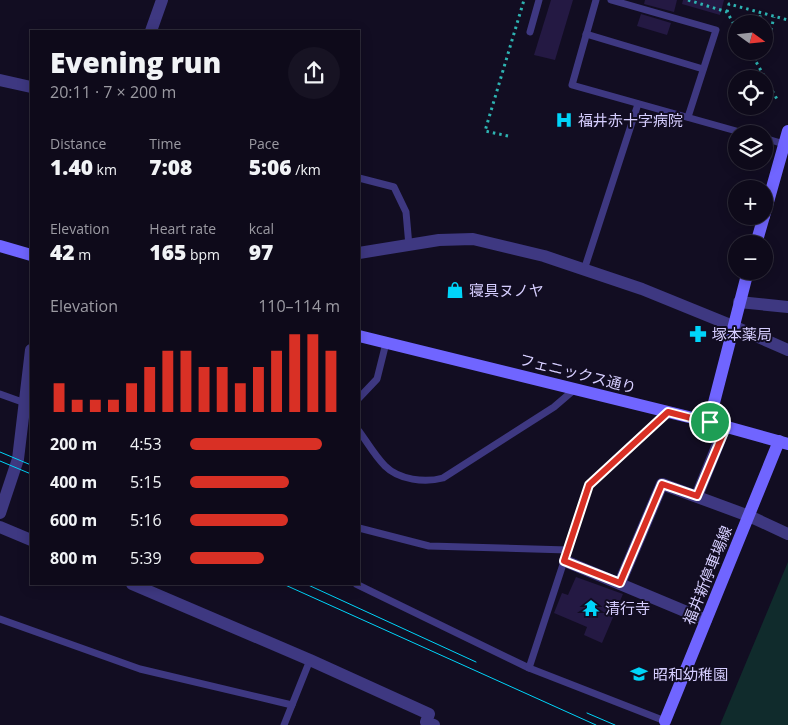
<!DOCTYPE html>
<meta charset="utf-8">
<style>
body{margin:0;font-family:"Open Sans","Noto Sans JP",sans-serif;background:#171323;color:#f1f3f6;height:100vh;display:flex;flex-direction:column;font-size:19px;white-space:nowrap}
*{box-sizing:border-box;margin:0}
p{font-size:16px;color:#9b9aa2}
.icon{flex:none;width:28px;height:28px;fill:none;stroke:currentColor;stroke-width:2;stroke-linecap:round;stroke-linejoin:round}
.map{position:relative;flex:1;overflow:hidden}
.side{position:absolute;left:30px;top:30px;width:330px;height:555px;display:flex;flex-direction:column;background:#0e0a1a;border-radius:0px;box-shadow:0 2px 12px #0003,0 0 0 1px #2e2b39}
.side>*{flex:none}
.needle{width:32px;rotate:105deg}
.fabs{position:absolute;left:728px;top:15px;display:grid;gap:10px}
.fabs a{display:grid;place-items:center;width:45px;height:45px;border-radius:50%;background:#0e0a1a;box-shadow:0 2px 12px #0003,0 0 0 1px #2e2b39;font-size:25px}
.pin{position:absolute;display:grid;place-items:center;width:42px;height:42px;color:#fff;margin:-21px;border:2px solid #fff;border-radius:50%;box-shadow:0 1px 5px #0007}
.round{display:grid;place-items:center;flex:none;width:52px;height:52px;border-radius:26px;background:#171323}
.headline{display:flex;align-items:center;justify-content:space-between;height:85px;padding:0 20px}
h1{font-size:28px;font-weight:800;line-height:38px}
.stats{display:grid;grid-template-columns:repeat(3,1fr);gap:8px;height:85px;padding:5px 20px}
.stats div{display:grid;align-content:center}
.stats b{font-size:21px;font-weight:800}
.stats small{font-size:14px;font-weight:400}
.stats p{font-size:14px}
.chart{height:140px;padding:10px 20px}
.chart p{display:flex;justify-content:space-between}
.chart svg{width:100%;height:90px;margin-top:5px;stroke:#d93025;stroke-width:6}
ul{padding:0 20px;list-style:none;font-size:16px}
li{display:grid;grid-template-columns:80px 60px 1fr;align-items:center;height:38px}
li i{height:12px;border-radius:6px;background:#d93025}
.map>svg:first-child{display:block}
</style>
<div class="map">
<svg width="788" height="725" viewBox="0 0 788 725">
<rect width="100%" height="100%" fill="#120d22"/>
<!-- green -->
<polygon fill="#102b2c" points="788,562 788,725 720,725"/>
<!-- building -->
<g fill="#241943">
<polygon points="551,0 573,0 555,60 534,55"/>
<polygon points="645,0 677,0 674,12 644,4"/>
<polygon points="683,0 724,0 720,15 682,4"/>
<polygon points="641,14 671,23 667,35 637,26"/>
<polygon points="576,577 623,594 602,643 584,635 587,627 554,613 562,593 568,595"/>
</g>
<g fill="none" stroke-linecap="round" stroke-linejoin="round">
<!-- path -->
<g stroke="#2eb3b2" stroke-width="3" stroke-dasharray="2.5 4" stroke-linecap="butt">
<polyline points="688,0 727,12 736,28"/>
<polyline points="727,12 729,4 788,20"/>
<polyline points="758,24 761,13"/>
<polyline points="764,37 769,38 774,17"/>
<polyline points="750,51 778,101"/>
<polyline points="755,60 758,51"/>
<polyline points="508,136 485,131 524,0"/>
</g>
<!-- lane -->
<g stroke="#3e3881" stroke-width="7">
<polyline points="596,0 572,85 747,134"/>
<polyline points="611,0 716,30 688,117"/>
<polyline points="530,32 539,0"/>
<polyline points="586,34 703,69"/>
<polyline points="764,138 784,144"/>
<polyline points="359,178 394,187 406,212 409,246"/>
<polyline points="584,270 638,104"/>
<polyline points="0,394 25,403"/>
<polyline points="359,398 377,379 386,343"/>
<path d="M359 431C367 442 375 456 385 466 399 480 425 483 443 478L554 407 575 389"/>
<polyline points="359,528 429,546 568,550"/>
<polyline points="356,584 529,668 665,721"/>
<polyline points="0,619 140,669 292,705"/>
<polyline points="529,668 589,485 668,412"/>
<polyline points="284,725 310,660"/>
</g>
<!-- street -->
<g stroke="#3e3881" stroke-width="12">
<polyline points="151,31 162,0"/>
<polyline points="0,80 31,87"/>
<polyline points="359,253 439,240 473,239 544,256 642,289 733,326 788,350"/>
<polyline points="739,302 788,307"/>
<polyline points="697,496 725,427"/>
<polyline points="0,513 18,459 31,350"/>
<polyline points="0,527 31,540"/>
<polyline points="565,561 706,620"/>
<polyline points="620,583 662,484 749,516 788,534"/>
<polyline points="132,584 310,660 429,714 426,722 434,725"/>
</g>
<!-- secondary -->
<g stroke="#7065ff" stroke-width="12">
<polyline points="764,216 788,131"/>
<polyline points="756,244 764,216"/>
<polyline points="0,246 31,255"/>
<polyline points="359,336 709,422 788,444"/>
<polyline points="709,422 748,271"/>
<polyline points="665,721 779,441"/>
</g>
<!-- tram -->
<g stroke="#00d4f9" stroke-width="1">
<polyline points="0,452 31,465"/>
<polyline points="0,461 31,474"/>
<polyline points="283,584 596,725"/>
<polyline points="306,584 476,662"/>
<polyline points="587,713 615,725"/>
</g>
</g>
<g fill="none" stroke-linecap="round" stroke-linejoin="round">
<!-- route casing -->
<g stroke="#fff" stroke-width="10">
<polygon id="route" points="668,412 726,427 697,496 662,484 620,583 564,561 589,485"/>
</g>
<!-- route -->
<use href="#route" stroke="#d93025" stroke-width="6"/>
</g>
<!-- icons -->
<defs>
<g id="hospital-bare" transform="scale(1.35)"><path d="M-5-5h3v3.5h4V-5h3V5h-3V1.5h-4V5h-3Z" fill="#00d4f9" stroke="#120d22" stroke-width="2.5" paint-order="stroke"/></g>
<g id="shop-bare" transform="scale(1.35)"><path d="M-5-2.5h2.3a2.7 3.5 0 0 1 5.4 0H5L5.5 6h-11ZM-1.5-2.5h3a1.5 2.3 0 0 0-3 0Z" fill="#00d4f9" stroke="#120d22" stroke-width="2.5" paint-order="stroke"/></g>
<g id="pharmacy-bare" transform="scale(1.35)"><path d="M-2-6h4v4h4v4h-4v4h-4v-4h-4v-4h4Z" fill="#00d4f9" stroke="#120d22" stroke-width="2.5" paint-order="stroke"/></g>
<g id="temple-bare" transform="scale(1.35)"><path d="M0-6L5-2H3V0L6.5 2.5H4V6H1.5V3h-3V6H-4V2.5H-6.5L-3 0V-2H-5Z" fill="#00d4f9" stroke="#120d22" stroke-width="2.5" paint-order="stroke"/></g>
<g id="school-bare" transform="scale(1.35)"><path d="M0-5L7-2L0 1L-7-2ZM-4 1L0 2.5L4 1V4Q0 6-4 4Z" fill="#00d4f9" stroke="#120d22" stroke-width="2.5" paint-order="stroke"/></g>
</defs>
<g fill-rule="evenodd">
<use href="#hospital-bare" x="564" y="120"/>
<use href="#shop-bare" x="455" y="290"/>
<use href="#pharmacy-bare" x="698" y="334"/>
<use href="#temple-bare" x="591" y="608"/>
<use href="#school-bare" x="639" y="674"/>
</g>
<g text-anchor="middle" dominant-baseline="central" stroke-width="4" stroke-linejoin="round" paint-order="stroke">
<!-- poi labels -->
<g font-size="15" fill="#d6ceff" stroke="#120d22" text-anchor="start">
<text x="578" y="120">福井赤十字病院</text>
<text x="469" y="290">寝具ヌノヤ</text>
<text x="712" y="334">塚本薬局</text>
<text x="605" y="608">清行寺</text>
<text x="653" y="674">昭和幼稚園</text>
</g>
<!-- street labels -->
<g font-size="15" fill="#d6ceff" stroke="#120d22">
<text transform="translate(578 373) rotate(14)">フェニックス通り</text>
<text transform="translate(707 575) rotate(-68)">福井新停車場線</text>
</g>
</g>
</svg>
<div class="fabs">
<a><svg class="needle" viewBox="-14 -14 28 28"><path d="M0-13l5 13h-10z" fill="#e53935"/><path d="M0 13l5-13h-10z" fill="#9b9aa2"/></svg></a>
<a><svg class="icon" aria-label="locate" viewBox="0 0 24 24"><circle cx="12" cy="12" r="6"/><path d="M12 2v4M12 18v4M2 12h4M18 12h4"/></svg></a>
<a><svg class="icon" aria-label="layers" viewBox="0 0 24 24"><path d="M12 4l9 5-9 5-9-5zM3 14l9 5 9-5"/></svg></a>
<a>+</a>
<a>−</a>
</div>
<div class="pin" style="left:710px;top:422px;background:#1e9e55"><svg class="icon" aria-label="arrive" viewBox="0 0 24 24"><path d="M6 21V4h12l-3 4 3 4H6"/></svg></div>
<section class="side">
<div class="headline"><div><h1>Evening run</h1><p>20:11 · 7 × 200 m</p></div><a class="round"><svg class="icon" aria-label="share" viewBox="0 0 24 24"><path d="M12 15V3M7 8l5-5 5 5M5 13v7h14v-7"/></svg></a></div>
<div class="stats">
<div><p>Distance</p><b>1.40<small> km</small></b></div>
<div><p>Time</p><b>7:08</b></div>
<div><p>Pace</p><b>5:06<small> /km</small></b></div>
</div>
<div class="stats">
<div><p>Elevation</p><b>42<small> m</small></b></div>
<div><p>Heart rate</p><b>165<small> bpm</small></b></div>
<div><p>kcal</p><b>97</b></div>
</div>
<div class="chart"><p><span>Elevation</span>110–114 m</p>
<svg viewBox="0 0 160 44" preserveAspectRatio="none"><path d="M5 44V30M15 44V38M25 44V38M35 44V38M45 44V30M55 44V22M65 44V14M75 44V14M85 44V22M95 44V22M105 44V30M115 44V22M125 44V14M135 44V6M145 44V6M155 44V14"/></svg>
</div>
<ul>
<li><b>200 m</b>4:53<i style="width:88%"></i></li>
<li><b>400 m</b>5:15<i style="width:66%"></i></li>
<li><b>600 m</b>5:16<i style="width:65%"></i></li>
<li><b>800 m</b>5:39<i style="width:49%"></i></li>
</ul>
</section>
</div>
